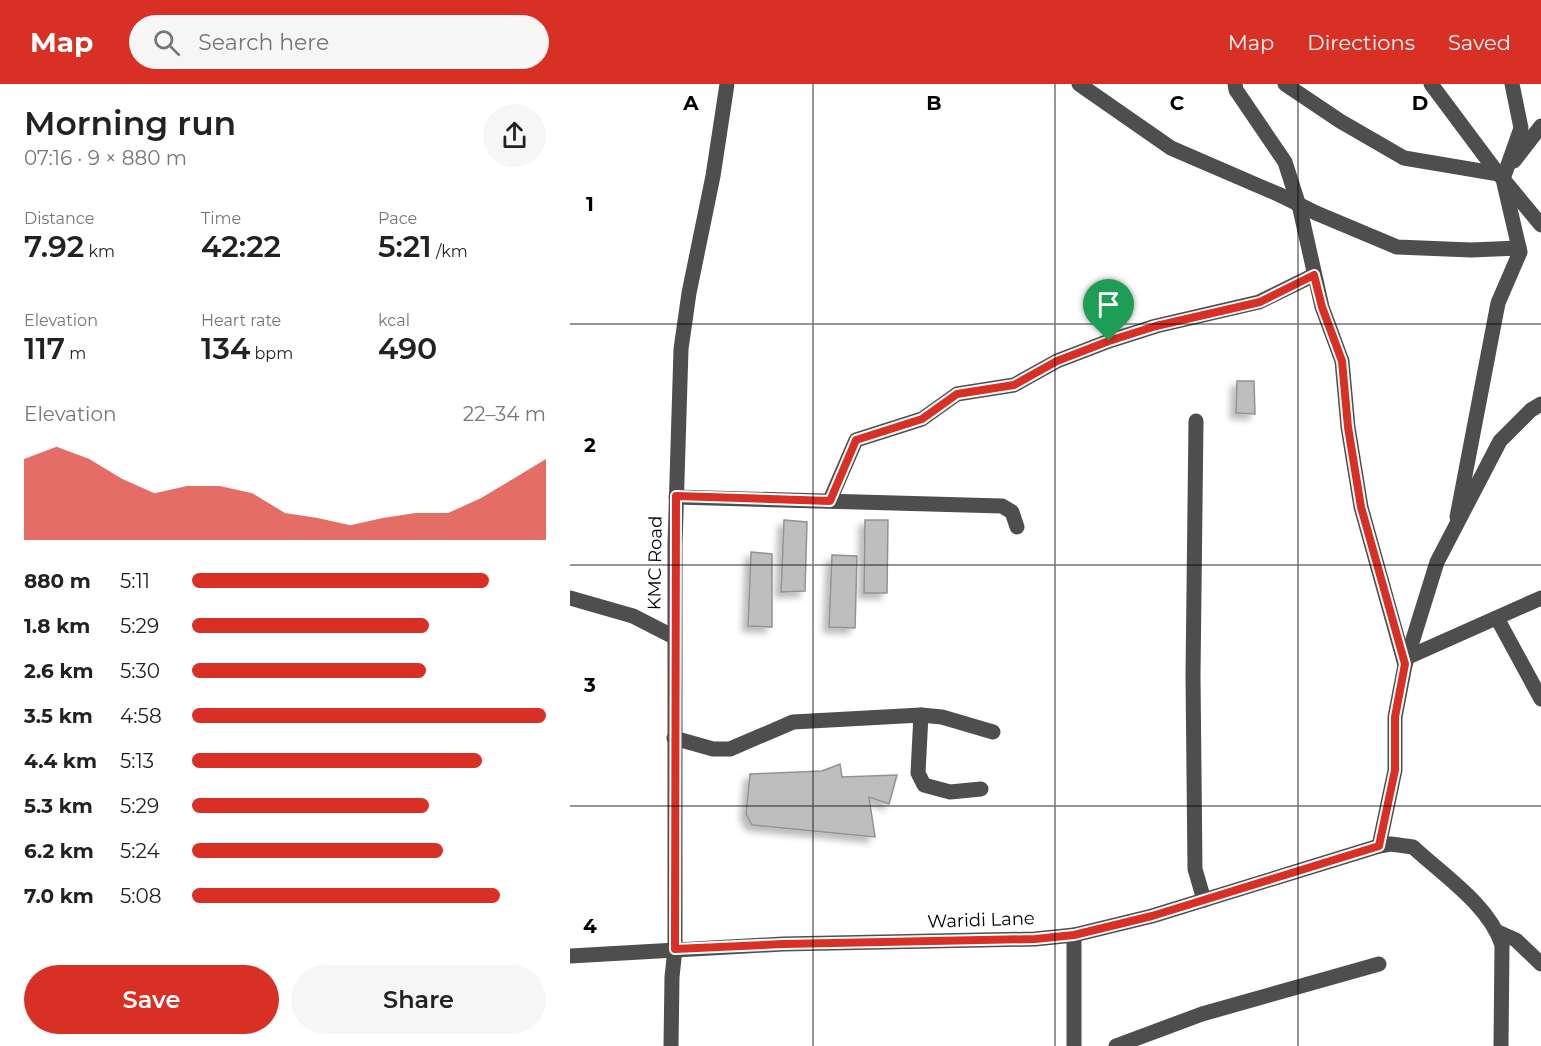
<!DOCTYPE html>
<meta charset="utf-8">
<style>
body{margin:0;font-family:Montserrat,sans-serif;background:#f6f6f6;color:#222;height:100vh;display:flex;flex-direction:column;font-size:22px;white-space:nowrap}
*{box-sizing:border-box;margin:0}
p{font-size:20px;color:#767676}
.icon{flex:none;width:33px;height:33px;fill:none;stroke:currentColor;stroke-width:2;stroke-linecap:round;stroke-linejoin:round}
.map{position:relative;flex:1;overflow:hidden}
.panel{display:flex;flex-direction:column;background:#fff;width:570px}
.panel>*{flex:none}
.pin{position:absolute;display:grid;place-items:center;width:51px;height:51px;color:#fff;margin:-62px -26px;border-radius:50% 50% 50% 0;rotate:-45deg;box-shadow:0 0 6px #0007}
.pin .icon{rotate:45deg}
.round{display:grid;place-items:center;flex:none;width:63px;height:63px;border-radius:32px;background:#f6f6f6}
.head{display:flex;align-items:center;justify-content:space-between;height:102px;padding:0 24px}
h1{font-size:33px;font-weight:600;line-height:45px}
.stats{display:grid;grid-template-columns:repeat(3,1fr);gap:9px;height:102px;padding:6px 24px}
.stats div{display:grid;align-content:center}
.stats b{font-size:30px;font-weight:600}
.stats small{font-size:16px;font-weight:400}
.stats p{font-size:16px}
.chart{height:168px;padding:12px 24px}
.chart p{display:flex;justify-content:space-between}
.chart svg{width:100%;height:108px;margin-top:6px;fill:#d93025;opacity:.7}
.cta{display:flex;gap:12px;margin-top:auto;padding:12px 24px}
.cta a{flex:1;height:69px;border-radius:36px;background:#d93025;color:#fff;font-size:24px;font-weight:600;line-height:69px;text-align:center}
.cta a+a{background:#f6f6f6;color:#222}
ul{padding:0 24px;list-style:none;font-size:20px}
li{display:grid;grid-template-columns:96px 72px 1fr;align-items:center;height:45px}
li i{height:15px;border-radius:8px;background:#d93025}
header{display:flex;align-items:center;gap:36px;box-sizing:border-box;height:84px;padding:0 30px;background:#d93025;color:#fff}
header strong{font-size:28px}
nav{display:flex;gap:33px;margin-inline-start:auto;font-size:21px}
.search{width:420px;height:54px;background:#f6f6f6;display:flex;align-items:center;gap:15px;box-sizing:border-box;padding:0 21px;border-radius:33px;color:#767676;font-size:22px}
main{display:flex;flex:1;min-height:0}
.map>svg:first-child{display:block}
</style>
<header>
<strong>Map</strong>
<div class="search"><svg class="icon" aria-label="search" viewBox="0 0 24 24"><circle cx="10" cy="10" r="6"/><path d="M15 15l6 6"/></svg>Search here</div>
<nav><a>Map</a><a>Directions</a><a>Saved</a></nav>
</header>
<main>
<section class="panel">
<div class="head"><div><h1>Morning run</h1><p>07:16 · 9 × 880 m</p></div><a class="round"><svg class="icon" aria-label="share" viewBox="0 0 24 24"><path d="M12 15V3M7 8l5-5 5 5M5 13v7h14v-7"/></svg></a></div>
<div class="stats">
<div><p>Distance</p><b>7.92<small> km</small></b></div>
<div><p>Time</p><b>42:22</b></div>
<div><p>Pace</p><b>5:21<small> /km</small></b></div>
</div>
<div class="stats">
<div><p>Elevation</p><b>117<small> m</small></b></div>
<div><p>Heart rate</p><b>134<small> bpm</small></b></div>
<div><p>kcal</p><b>490</b></div>
</div>
<div class="chart"><p><span>Elevation</span>22–34 m</p>
<svg viewBox="0 0 160 44" preserveAspectRatio="none"><path d="M0 44V11L10 6L20 11L30 19L40 25L50 22L60 22L70 25L80 33L90 35L100 38L110 35L120 33L130 33L140 27L150 19L160 11V44z"/></svg>
</div>
<ul>
<li><b>880 m</b>5:11<i style="width:84%"></i></li>
<li><b>1.8 km</b>5:29<i style="width:67%"></i></li>
<li><b>2.6 km</b>5:30<i style="width:66%"></i></li>
<li><b>3.5 km</b>4:58<i style="width:100%"></i></li>
<li><b>4.4 km</b>5:13<i style="width:82%"></i></li>
<li><b>5.3 km</b>5:29<i style="width:67%"></i></li>
<li><b>6.2 km</b>5:24<i style="width:71%"></i></li>
<li><b>7.0 km</b>5:08<i style="width:87%"></i></li>
</ul>
<div class="cta"><a>Save</a><a>Share</a></div>
</section>
<div class="map">
<svg width="971" height="962" viewBox="0 0 971 962">
<defs>
<filter id="shadow"><feDropShadow dx="-5.5" dy="5.5" stdDeviation="3" flood-color="#0004"/></filter>
</defs>
<rect width="100%" height="100%" fill="#fff"/>
<!-- building -->
<g fill="#bebebe" stroke="#929292" stroke-width="1.5" filter="url(#shadow)">
<polygon points="667,297 684,297 685,330 666,329"/>
<polygon points="214,436 237,438 235,507 211,508"/>
<polygon points="295,436 318,436 317,509 294,509"/>
<polygon points="181,468 202,470 202,543 178,542"/>
<polygon points="262,471 287,472 285,544 259,543"/>
<polygon points="270,680 272,693 327,691 319,720 299,713 305,753 182,741 176,730 180,690 252,687"/>
</g>
<g fill="none" stroke-linecap="round" stroke-linejoin="round">
<!-- minor -->
<g stroke="#4e4e4e" stroke-width="15">
<polyline points="509,0 601,64 710,111"/>
<polyline points="665,0 666,6 715,78 730,125 752,223 772,277 778,343 791,423 835,581"/>
<polyline points="715,0 770,37 834,74 929,90"/>
<polyline points="861,0 923,83 971,141"/>
<polyline points="944,77 971,42"/>
<polyline points="746,129 827,163 901,166 949,164"/>
<polyline points="626,337 623,592 625,785 634,816"/>
<polyline points="106,413 432,422 442,428 447,443"/>
<polyline points="260,416 286,356 352,335 387,310 444,301 487,277 539,257 586,242 689,218 744,191"/>
<polyline points="887,433 928,219 950,168 933,95 951,44 942,0"/>
<polyline points="0,514 63,532 104,553"/>
<polyline points="927,534 971,615"/>
<polyline points="836,574 971,514"/>
<polyline points="351,631 348,689 354,701 380,708 411,705"/>
<polyline points="104,654 143,665 160,665 223,638 351,631 372,633 423,648"/>
<polyline points="809,762 825,686 825,633 835,581 867,478 930,357 961,326 971,320"/>
<polyline points="928,848 946,856 971,880"/>
<polyline points="504,851 504,962"/>
<path d="M0 872 213 860 465 855 504 851 582 832 809 762 821 760 843 763C873 791 919 821 932 861L931 962"/>
<polyline points="101,962 102,893 105,865 105,461 111,265 119,209 143,92 157,0"/>
<polyline points="546,962 632,930 809,880"/>
</g>
<!-- minor-bridge -->
<polyline stroke="#4e4e4e" stroke-width="15" points="710,111 746,129"/>
</g>
<g fill="none" stroke-linecap="round" stroke-linejoin="round">
<!-- route casing -->
<g stroke="#fff" stroke-width="12">
<polygon id="route" points="744,191 752,223 772,277 778,343 791,423 835,580 825,633 825,686 809,762 582,832 504,851 465,855 213,860 105,865 106,412 260,417 286,356 352,335 387,310 444,301 487,277 539,257 586,242 690,218"/>
</g>
<!-- route -->
<use href="#route" stroke="#d93025" stroke-width="8"/>
</g>
<!-- grid -->
<path fill="none" stroke="#000" stroke-width="1.5" stroke-opacity="0.55" d="M243 0V962M485 0V962M728 0V962M0 240H971M0 481H971M0 722H971"/>
<g text-anchor="middle" dominant-baseline="central" stroke-width="4.5" stroke-linejoin="round" paint-order="stroke">
<!-- street labels -->
<g font-size="18" fill="#000" stroke="#fff">
<text transform="translate(85 479) rotate(-89)">KMC Road</text>
<text transform="translate(411 836) rotate(-2)">Waridi Lane</text>
</g>
</g>
<g font-size="20" text-anchor="middle" font-weight="bold" fill="#000" stroke="#fff" stroke-width="4.5" stroke-linejoin="round" paint-order="stroke">
<text x="121" y="26">A</text>
<text x="364" y="26">B</text>
<text x="607" y="26">C</text>
<text x="850" y="26">D</text>
<text x="20" y="127">1</text>
<text x="20" y="368">2</text>
<text x="20" y="608">3</text>
<text x="20" y="849">4</text>
</g>
</svg>
<div class="pin" style="left:539px;top:257px;background:#1e9e55"><svg class="icon" aria-label="arrive" viewBox="0 0 24 24"><path d="M6 21V4h12l-3 4 3 4H6"/></svg></div>
</div>
</main>
